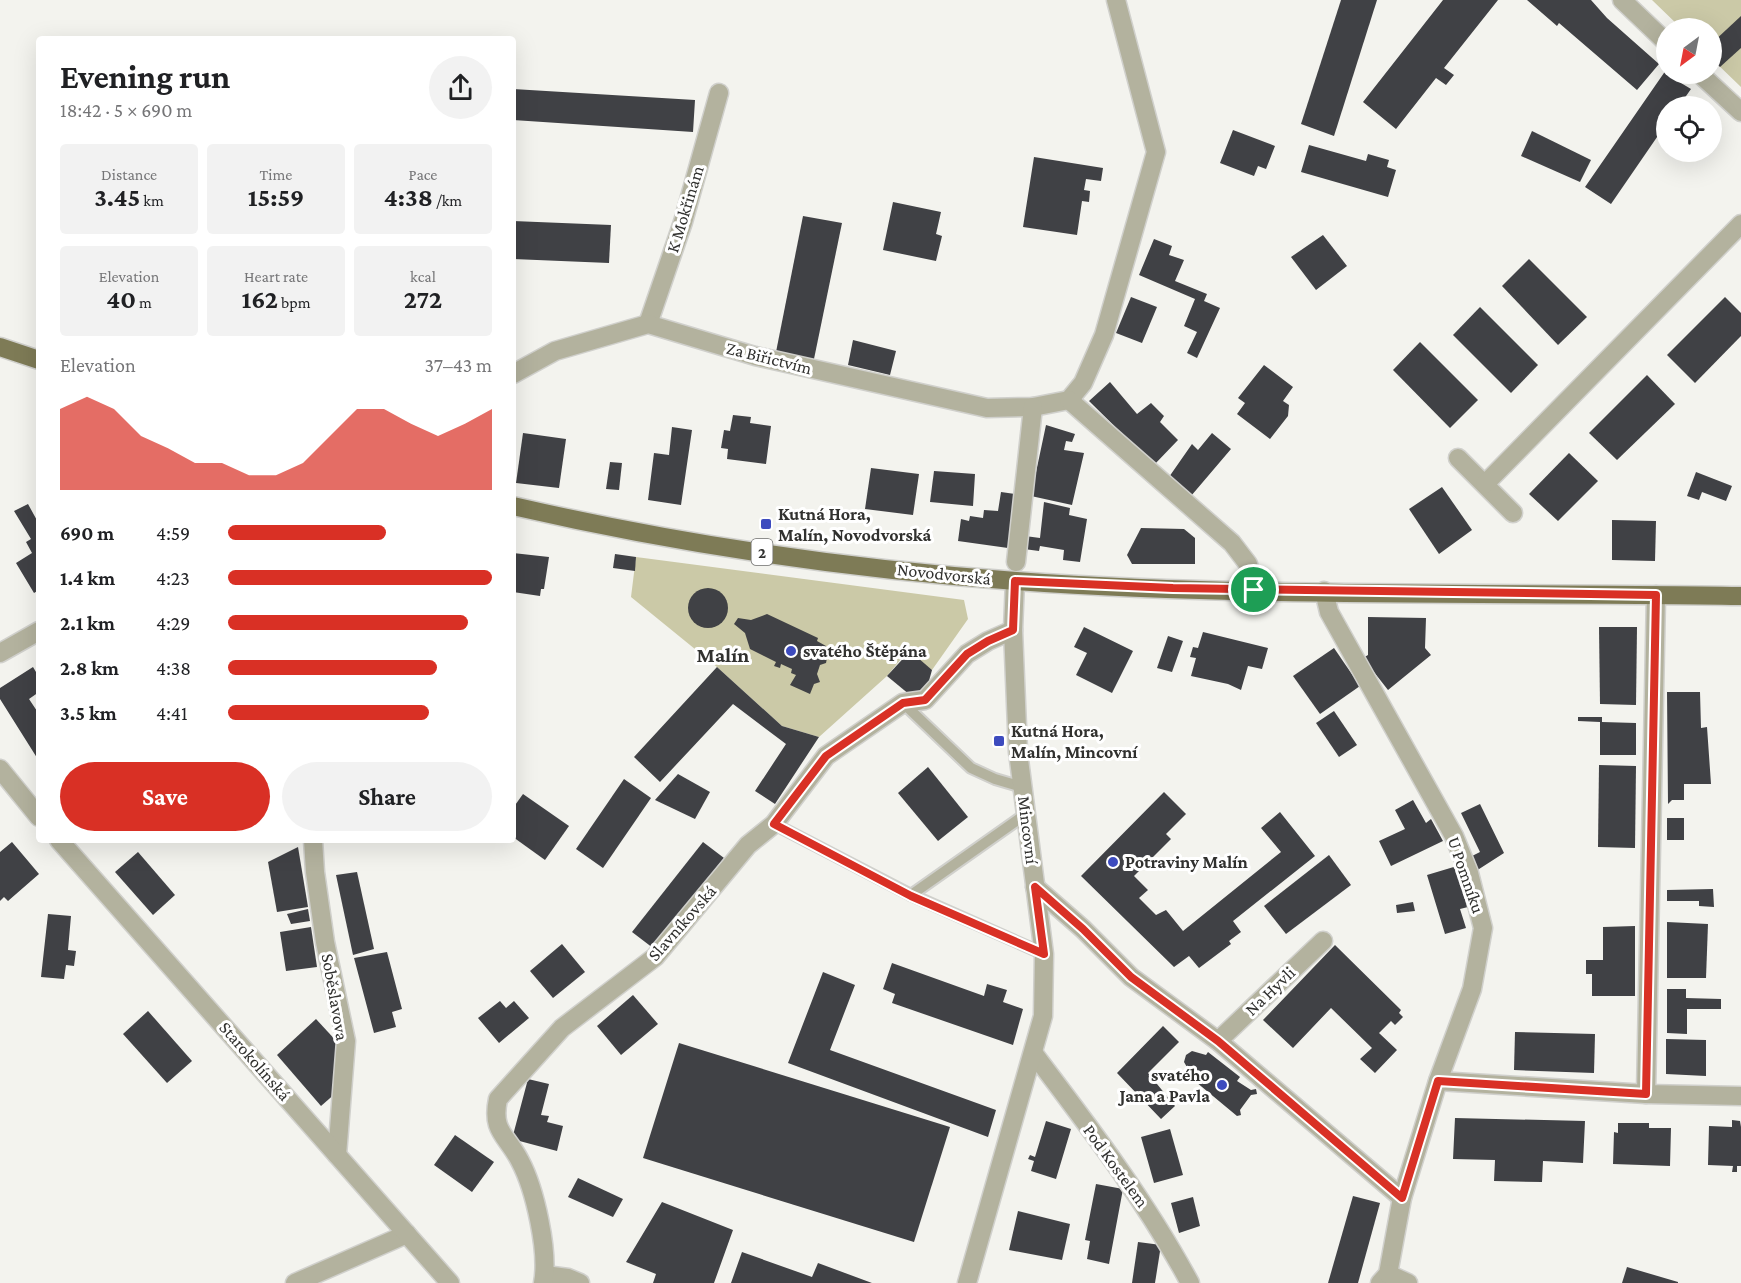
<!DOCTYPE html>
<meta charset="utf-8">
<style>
body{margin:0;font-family:"Crimson Pro",serif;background:#f2f2f2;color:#202124;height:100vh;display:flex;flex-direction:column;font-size:22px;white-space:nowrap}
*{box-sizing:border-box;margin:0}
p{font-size:20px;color:#757577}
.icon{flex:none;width:33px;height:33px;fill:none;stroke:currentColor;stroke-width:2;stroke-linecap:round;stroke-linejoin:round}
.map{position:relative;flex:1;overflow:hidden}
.drawer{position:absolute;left:36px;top:36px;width:480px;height:807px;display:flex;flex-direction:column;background:#fff;border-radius:6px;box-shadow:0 6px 24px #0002}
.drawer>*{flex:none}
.needle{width:39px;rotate:212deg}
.controls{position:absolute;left:1656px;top:18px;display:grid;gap:12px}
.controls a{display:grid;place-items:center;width:66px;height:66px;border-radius:50%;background:#fff;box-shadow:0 6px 24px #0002;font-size:30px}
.pin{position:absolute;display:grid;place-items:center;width:51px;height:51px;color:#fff;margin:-26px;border:3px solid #fff;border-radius:50%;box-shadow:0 2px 6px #0007}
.round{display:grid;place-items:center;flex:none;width:63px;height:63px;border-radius:32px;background:#f2f2f2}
.summary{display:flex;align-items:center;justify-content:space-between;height:102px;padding:0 24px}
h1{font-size:33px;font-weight:700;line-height:45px}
.figures{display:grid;grid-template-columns:repeat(3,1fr);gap:9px;height:102px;padding:6px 24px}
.figures div{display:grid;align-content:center;border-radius:6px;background:#f2f2f2;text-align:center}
.figures b{font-size:26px;font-weight:700}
.figures small{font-size:16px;font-weight:400}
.figures p{font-size:16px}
.chart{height:168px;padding:12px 24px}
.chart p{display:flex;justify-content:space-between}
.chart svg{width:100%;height:108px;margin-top:6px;fill:#d93025;opacity:.7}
.primary-button{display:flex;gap:12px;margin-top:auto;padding:12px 24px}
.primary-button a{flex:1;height:69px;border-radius:36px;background:#d93025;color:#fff;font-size:24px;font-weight:700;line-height:69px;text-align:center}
.primary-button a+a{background:#f2f2f2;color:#202124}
ul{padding:0 24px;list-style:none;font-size:20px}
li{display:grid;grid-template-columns:96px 72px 1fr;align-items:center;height:45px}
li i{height:15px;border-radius:8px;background:#d93025}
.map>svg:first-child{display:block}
</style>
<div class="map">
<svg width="1741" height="1283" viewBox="0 0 1741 1283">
<rect width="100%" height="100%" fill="#f3f3ee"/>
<!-- green -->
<g fill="#cbc9a7">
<polygon points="1652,0 1741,0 1741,87 1712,59 1712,28 1681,28"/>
<polygon points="636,557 964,600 968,619 932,670 906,653 887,676 819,737 782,726 717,667 631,597"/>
</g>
<!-- building -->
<g fill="#404145">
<polygon points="1341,0 1377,0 1334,136 1301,124"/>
<polygon points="1443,0 1498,0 1444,68 1454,75 1446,85 1436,78 1396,129 1363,102"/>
<polygon points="1527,0 1591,0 1607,18 1659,64 1637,90 1559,23 1557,26"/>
<polygon points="1741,16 1741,48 1720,67 1712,59 1712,43"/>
<polygon points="1666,70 1666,74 1691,89 1679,106 1666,106 1666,124 1611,204 1585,187"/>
<polygon points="513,89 695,100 693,132 513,120"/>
<polygon points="1233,130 1275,146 1266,169 1258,166 1254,176 1220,163"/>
<polygon points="1532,131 1591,160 1580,182 1521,156"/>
<polygon points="1309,145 1366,161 1368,154 1389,160 1387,167 1396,170 1388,197 1301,172"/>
<polygon points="1034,157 1103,168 1101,181 1086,179 1084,190 1090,191 1089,202 1082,201 1077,235 1023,227"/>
<polygon points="893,202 941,212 936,234 942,236 936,261 883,250"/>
<polygon points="803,216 842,223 814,359 776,352"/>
<polygon points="513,221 611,225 609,263 513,259"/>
<polygon points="1323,235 1347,266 1316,290 1291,257"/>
<polygon points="1154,239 1172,246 1169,255 1184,260 1175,281 1207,294 1204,301 1220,308 1197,358 1187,353 1197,332 1184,326 1195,299 1139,275"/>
<polygon points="1529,259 1587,317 1558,345 1502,286"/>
<polygon points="1131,297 1157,307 1142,343 1116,333"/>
<polygon points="1725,297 1741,313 1741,336 1695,383 1667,355"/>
<polygon points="1480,307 1538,365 1511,393 1453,335"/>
<polygon points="853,340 896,351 890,375 848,365"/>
<polygon points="1420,342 1478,400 1450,428 1393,370"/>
<polygon points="1264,365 1293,387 1283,401 1289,405 1288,416 1270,439 1237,414 1245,403 1238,398"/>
<polygon points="1647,375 1675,404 1617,460 1589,433"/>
<polygon points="1110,382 1137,414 1151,403 1164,416 1160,422 1178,440 1154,465 1089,401"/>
<polygon points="733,415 751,417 750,423 771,426 766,464 727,459 728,449 721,448 724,430 730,431"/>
<polygon points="1046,425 1075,434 1072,442 1066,441 1064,450 1084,453 1072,505 1031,496"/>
<polygon points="672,427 692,430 681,505 648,500 654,453 669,455"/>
<polygon points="523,433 566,439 559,488 516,483"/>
<polygon points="1212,433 1231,449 1191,496 1169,477 1192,444 1198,450"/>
<polygon points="1569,453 1598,481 1558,521 1529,494"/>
<polygon points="610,462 622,463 619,490 606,489"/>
<polygon points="871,468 919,474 913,515 865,509"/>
<polygon points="934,471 975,474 973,506 930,502"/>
<polygon points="1696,472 1732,486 1726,501 1702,492 1699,500 1687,496"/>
<polygon points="1442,487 1472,530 1439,554 1409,509"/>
<polygon points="1001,492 1015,494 1008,548 958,541 961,519 969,521 970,516 983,518 984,510 998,511"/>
<polygon points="1044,502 1070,508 1069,515 1087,519 1080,562 1063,560 1064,550 1040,546 1039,551 1024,549 1025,536 1040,538"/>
<polygon points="28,504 39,524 39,590 34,593 16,563 32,553 26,542 31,539 14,511"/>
<polygon points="1612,520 1656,521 1655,561 1612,560"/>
<polygon points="1141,528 1184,529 1195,538 1195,564 1132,564 1127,555"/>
<polygon points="513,553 549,557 544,589 541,589 540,596 513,592"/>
<polygon points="615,554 636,557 635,571 613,568"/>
<circle cx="708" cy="608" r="20"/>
<polygon points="767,614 818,638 817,641 826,646 828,653 826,663 820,665 817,674 820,682 814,684 810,694 790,685 796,675 791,673 792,669 781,664 780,668 774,666 776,662 750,649 745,633 734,624 738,618 751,620"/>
<polygon points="1368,617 1426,618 1425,648 1431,655 1388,690 1363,658 1368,655"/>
<polygon points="1084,627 1133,651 1112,693 1076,675 1087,653 1074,647"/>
<polygon points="1599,627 1637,627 1636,705 1600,704"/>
<polygon points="1203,632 1268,648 1262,669 1248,666 1241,690 1228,684 1191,676 1196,658 1190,657 1193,647 1198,648"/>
<polygon points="1168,636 1183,641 1172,672 1157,668"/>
<polygon points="1334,648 1360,686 1320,714 1293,676"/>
<polygon points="910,651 932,670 927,688 910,695 887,676"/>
<polygon points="33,667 39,677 39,692 29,699 39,714 39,761 0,699 0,688"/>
<polygon points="717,667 782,726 819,737 775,804 755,791 786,744 733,704 660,782 634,757"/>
<polygon points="1667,692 1700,692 1701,728 1707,727 1711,784 1684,784 1684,800 1672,800 1668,804"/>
<polygon points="1334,711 1357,745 1339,757 1316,723"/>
<polygon points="1578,717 1602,717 1602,722 1636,723 1636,755 1600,755 1600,722 1578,721"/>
<polygon points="1599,765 1636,766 1635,848 1598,847"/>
<polygon points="928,767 968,817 938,841 898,793"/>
<polygon points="678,774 710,792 695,819 655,800"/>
<polygon points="624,779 651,798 603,868 576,849"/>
<polygon points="1164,792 1186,814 1166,834 1171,839 1134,876 1148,890 1139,898 1156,915 1166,910 1183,931 1281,852 1261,828 1280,812 1315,856 1233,921 1241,932 1229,941 1231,944 1199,968 1189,956 1174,967 1081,876"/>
<polygon points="523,794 569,826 545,860 513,837 513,808"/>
<polygon points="1413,800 1426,823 1431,819 1443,841 1391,866 1379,841 1405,829 1395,810"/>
<polygon points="1480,804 1504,853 1476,871 1470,857 1480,852 1461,813"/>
<rect x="1667" y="818" width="17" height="22"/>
<polygon points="12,842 39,874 8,901 4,897 0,901 0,852"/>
<polygon points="703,842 724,858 653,948 632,932"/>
<polygon points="298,847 308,907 277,912 268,862"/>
<polygon points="138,852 175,895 153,915 115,872"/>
<polygon points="1329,855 1351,885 1286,934 1264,906"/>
<polygon points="1457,866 1468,907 1460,909 1466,928 1445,934 1427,875"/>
<polygon points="357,872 374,949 353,955 336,875"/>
<polygon points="1713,889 1714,907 1699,906 1699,901 1667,901 1667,890"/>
<polygon points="1413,902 1415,911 1397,913 1396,905"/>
<polygon points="308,909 310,921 291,924 287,914"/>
<polygon points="48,914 71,916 68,950 76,951 74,966 66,965 64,979 41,977"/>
<polygon points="1667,922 1708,924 1706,978 1667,978"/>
<polygon points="1635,926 1635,996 1592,996 1592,974 1586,974 1586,960 1603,960 1603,927"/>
<polygon points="311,927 317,967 286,971 280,932"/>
<polygon points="562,944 585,972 553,998 530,971"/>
<polygon points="1335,945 1401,1010 1399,1013 1403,1017 1395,1025 1391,1021 1379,1033 1397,1050 1375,1073 1360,1059 1372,1048 1331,1008 1293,1048 1263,1020"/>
<polygon points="387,952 402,1009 392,1012 396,1027 374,1033 354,958"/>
<polygon points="892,963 984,996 987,984 1007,990 1003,1002 1023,1009 1013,1045 892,1003 895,994 883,989"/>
<polygon points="823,972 855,985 830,1050 996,1110 988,1137 788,1063"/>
<polygon points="1667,989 1686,989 1686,998 1721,999 1721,1009 1687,1009 1687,1034 1667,1033"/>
<polygon points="633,995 658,1024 621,1055 597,1026"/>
<polygon points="500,1001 506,1008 514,1001 529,1018 499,1043 478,1018"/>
<polygon points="148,1011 192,1061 167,1083 123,1034"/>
<polygon points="316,1019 340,1045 337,1092 321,1106 277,1055"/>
<polygon points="1163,1026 1179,1042 1148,1073 1175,1106 1161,1119 1117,1073"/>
<polygon points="1515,1032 1595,1034 1594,1073 1514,1070"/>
<polygon points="1666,1039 1706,1040 1706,1076 1666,1074"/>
<polygon points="679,1043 950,1127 914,1242 643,1158"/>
<polygon points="1192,1051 1206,1055 1208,1052 1240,1077 1237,1081 1251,1090 1256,1089 1257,1094 1251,1095 1240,1110 1241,1115 1237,1116 1190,1077 1191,1074 1184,1062 1186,1055"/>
<polygon points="528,1079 549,1084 541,1115 549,1116 547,1122 563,1126 557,1151 512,1139"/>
<polygon points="1455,1118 1585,1121 1583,1163 1543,1161 1542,1182 1494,1181 1495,1160 1453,1159"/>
<polygon points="1732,1120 1740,1121 1741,1127 1741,1166 1737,1166 1737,1172 1732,1172 1733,1166 1708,1165 1709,1126 1732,1127"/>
<polygon points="1046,1121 1071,1129 1056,1179 1031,1171 1034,1161 1028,1159 1030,1155 1035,1157"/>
<polygon points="1618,1123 1649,1123 1649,1128 1671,1128 1670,1166 1613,1164 1614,1132 1618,1133"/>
<polygon points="1170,1129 1183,1175 1154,1183 1141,1137"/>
<polygon points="455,1135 494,1162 472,1192 434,1165"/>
<polygon points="578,1178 623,1199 613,1217 568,1197"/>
<polygon points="1096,1184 1123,1189 1109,1264 1087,1259 1090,1241 1085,1240"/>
<polygon points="1353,1196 1380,1203 1358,1283 1328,1283"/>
<polygon points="1193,1197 1200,1226 1179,1233 1171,1203"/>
<polygon points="662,1202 733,1230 714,1283 653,1283 656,1274 626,1262"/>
<polygon points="1018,1211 1070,1224 1062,1260 1009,1250"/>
<polygon points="1138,1242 1161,1245 1155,1283 1132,1283"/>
<polygon points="742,1252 812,1277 818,1263 872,1283 731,1283"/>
<polygon points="1627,1267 1678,1282 1678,1283 1622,1283"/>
</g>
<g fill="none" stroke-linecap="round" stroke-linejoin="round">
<!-- service casing -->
<g stroke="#d0d0cc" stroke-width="14">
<g id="service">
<polyline points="903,703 971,768 995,779 1022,787"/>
<polyline points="774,824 911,895 1044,954"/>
<polyline points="911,895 1026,814"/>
</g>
</g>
<!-- minor casing -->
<g stroke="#d0d0cc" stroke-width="21">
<g id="minor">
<polyline points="1622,0 1666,42"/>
<polyline points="1700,74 1741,112"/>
<polyline points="648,324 683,222 719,93"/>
<polyline points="513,374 555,351 648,324 755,356 987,408 1033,407 1069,400 1083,383 1104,335 1156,152 1116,0"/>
<polyline points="1069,400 1232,543 1248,564 1254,590"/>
<polyline points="1458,458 1513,513"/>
<polyline points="1485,484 1741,224"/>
<polyline points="1016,562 1033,407"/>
<polyline points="1324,591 1329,612 1454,836 1469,873 1483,928 1472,989 1438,1081 1402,1198 1388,1274 1380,1283"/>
<polyline points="313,840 315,872 325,942 346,1041 337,1155"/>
<polyline points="1035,887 1083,929 1131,977 1218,1041 1402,1198"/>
<polyline points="1218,1041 1323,941"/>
<path d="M1034 1054C1090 1128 1146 1201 1190 1283"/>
<polyline points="1438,1081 1646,1094 1741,1096"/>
<polyline points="1646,1094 1656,595"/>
<polyline points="1388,1274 1408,1283"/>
<polyline points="545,1275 568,1278 580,1283"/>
<polyline points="295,1283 407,1234"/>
<path d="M543 1283C549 1252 535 1189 520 1161 507 1135 491 1132 498 1099L562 1028 655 957 748 845 774 824 826 756 903 703 925 700 967 654 988 641 1013 630"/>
<polyline points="967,1283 1043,1016 1044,954 1018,752 1013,630 1015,581"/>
</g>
</g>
<!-- tertiary casing -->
<g stroke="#d0d0cc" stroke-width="21">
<g id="tertiary">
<polyline points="0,653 39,631"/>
<polyline points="0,769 39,817"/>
<polyline points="59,840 450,1283"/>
</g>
</g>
<!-- primary casing -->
<g stroke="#d0d0cc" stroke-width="21">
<g id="primary">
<polyline points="0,347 39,360"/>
<path d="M513 506C678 544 847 569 1016 581 1255 598 1501 592 1741 596"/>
</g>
</g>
<!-- service -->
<use href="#service" stroke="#b3b29e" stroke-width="10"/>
<!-- minor -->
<use href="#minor" stroke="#b3b29e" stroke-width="18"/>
<!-- tertiary -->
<use href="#tertiary" stroke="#b3b29e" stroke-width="18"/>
<!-- primary -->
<use href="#primary" stroke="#7e7b56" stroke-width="18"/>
</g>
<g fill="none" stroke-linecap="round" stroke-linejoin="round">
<!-- route casing -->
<g stroke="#fff" stroke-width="12">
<polygon id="route" points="1015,581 1173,588 1656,595 1646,1094 1438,1081 1402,1198 1218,1041 1131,977 1083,929 1035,887 1044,954 911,896 774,824 826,756 903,703 925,700 967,654 988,641 1013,630"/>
</g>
<!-- route -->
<use href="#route" stroke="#d93025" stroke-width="8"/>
</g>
<!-- markers -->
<g fill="#3d4bbe" stroke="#fff" stroke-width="2">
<rect x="760" y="518" width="12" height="12" rx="3"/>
<circle cx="791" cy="651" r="6"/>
<rect x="993" y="735" width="12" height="12" rx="3"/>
<circle cx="1113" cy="862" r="6"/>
<circle cx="1222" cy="1085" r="6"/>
</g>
<g text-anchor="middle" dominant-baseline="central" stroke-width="6" stroke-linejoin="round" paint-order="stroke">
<!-- shield labels -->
<rect fill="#fff" stroke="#6f6f6d" stroke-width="1.5" x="751.5" y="539" width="21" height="26" rx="4.5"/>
<g font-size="16" font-weight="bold" fill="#31312f">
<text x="762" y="552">2</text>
</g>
<!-- street labels -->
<g font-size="18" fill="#31312f" stroke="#fff">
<text transform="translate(685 209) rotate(-73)">K Mokřinám</text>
<text transform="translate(769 358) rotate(14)">Za Biřictvím</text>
<text transform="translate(944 574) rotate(6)">Novodvorská</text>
<text transform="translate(1028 830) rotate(83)">Mincovní</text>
<text transform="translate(1466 875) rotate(71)">U Pomníku</text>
<text transform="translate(682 923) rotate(-49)">Slavníkovská</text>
<text transform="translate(1270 991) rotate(-44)">Na Hyvli</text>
<text transform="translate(335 997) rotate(80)">Soběslavova</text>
<text transform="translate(255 1061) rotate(49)">Starokolínská</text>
<text transform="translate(1116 1166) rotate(54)">Pod Kostelem</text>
</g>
<!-- poi labels -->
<g font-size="18" font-weight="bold" fill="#31312f" stroke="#fff" text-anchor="start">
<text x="778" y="514">Kutná Hora,<tspan x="778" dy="21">Malín, Novodvorská</tspan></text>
<text x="803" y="651">svatého Štěpána</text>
<text x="1011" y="731">Kutná Hora,<tspan x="1011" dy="21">Malín, Mincovní</tspan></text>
<text x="1125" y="862">Potraviny Malín</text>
<text x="1210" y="1075" text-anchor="end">svatého<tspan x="1210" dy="21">Jana a Pavla</tspan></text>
</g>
<!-- quarter labels -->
<g font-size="21" font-weight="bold" fill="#31312f" stroke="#fff">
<text x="723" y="655">Malín</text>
</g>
</g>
</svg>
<div class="controls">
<a><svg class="needle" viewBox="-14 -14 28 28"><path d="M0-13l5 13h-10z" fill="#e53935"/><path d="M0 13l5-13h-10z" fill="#757577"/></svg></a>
<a><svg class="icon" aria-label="locate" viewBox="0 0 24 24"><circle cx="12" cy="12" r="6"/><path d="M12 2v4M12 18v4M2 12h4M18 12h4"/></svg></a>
</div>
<div class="pin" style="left:1254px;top:590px;background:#1e9e55"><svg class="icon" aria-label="arrive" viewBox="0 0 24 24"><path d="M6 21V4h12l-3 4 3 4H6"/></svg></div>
<section class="drawer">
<div class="summary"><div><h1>Evening run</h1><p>18:42 · 5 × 690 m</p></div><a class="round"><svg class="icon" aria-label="share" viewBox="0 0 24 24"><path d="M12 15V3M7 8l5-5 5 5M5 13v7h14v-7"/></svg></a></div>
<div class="figures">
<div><p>Distance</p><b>3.45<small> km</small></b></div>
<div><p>Time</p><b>15:59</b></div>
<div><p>Pace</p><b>4:38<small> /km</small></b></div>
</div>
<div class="figures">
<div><p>Elevation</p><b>40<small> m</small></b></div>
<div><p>Heart rate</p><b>162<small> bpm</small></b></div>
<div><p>kcal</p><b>272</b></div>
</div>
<div class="chart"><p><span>Elevation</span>37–43 m</p>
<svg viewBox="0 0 160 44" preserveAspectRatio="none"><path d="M0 44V11L10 6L20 11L30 22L40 27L50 33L60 33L70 38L80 38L90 33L100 22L110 11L120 11L130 17L140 22L150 17L160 11V44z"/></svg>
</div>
<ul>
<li><b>690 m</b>4:59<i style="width:60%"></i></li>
<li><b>1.4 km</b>4:23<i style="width:100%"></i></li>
<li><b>2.1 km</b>4:29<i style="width:91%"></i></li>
<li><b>2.8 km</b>4:38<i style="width:79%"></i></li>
<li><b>3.5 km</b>4:41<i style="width:76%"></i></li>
</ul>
<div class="primary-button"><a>Save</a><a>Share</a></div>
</section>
</div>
